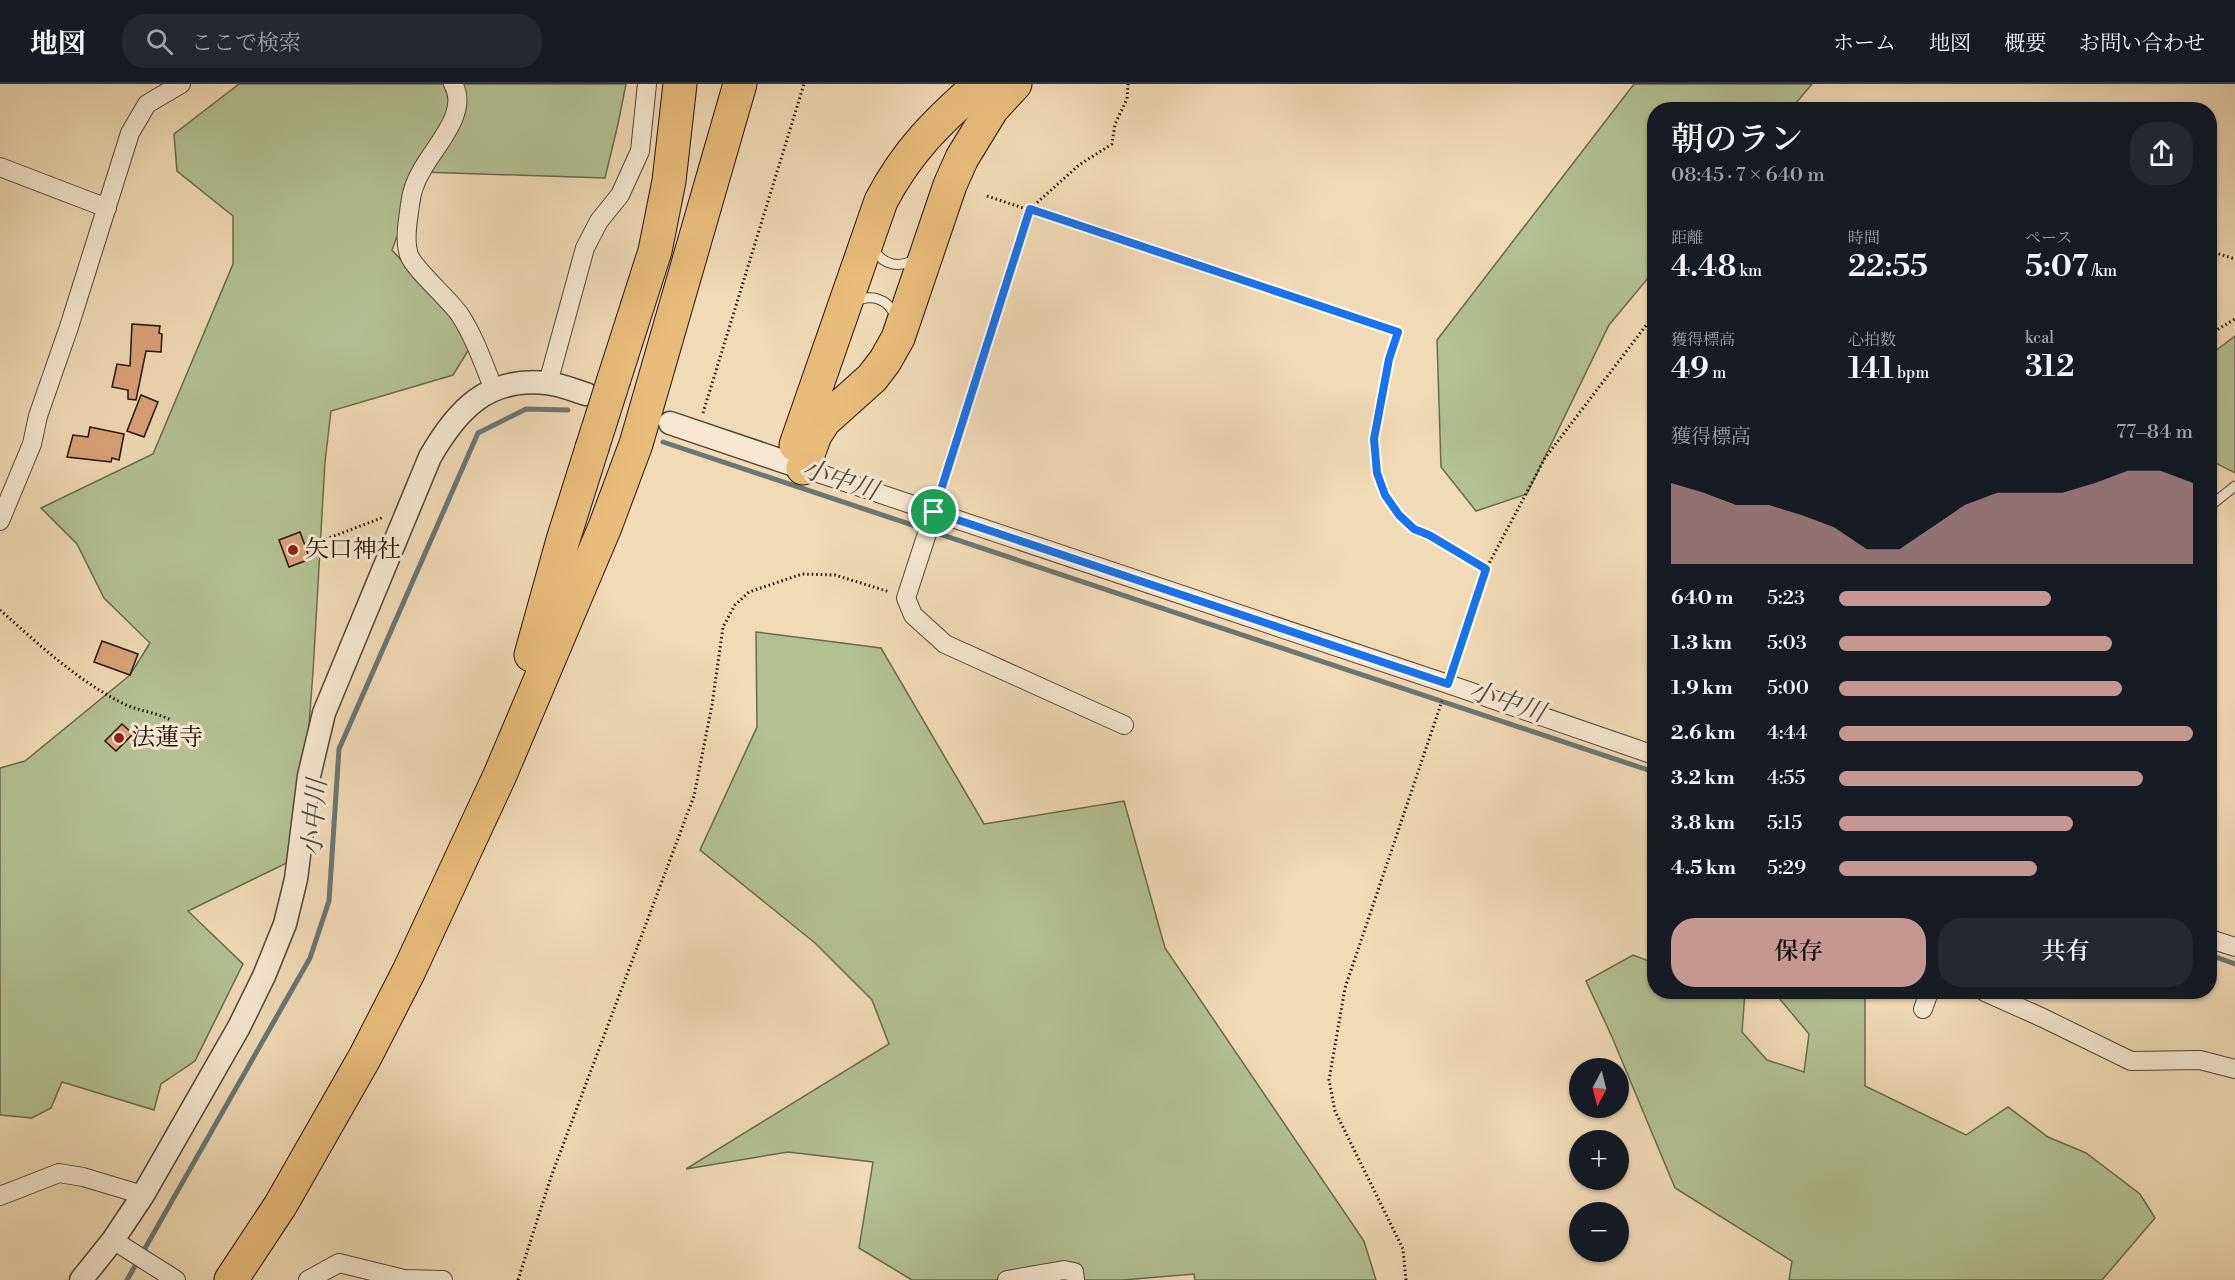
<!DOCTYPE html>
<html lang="ja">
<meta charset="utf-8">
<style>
body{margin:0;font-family:"Libre Bodoni","Noto Serif JP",serif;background:#242831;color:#f1f3f6;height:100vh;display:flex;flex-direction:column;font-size:22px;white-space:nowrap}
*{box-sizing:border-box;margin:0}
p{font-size:20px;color:#9ea1a6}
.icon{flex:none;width:33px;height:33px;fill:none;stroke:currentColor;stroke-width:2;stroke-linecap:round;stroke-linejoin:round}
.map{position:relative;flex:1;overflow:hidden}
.side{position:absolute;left:1647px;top:18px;width:570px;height:897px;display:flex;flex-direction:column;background:#171b24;border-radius:24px;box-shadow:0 2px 4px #0004}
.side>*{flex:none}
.needle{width:39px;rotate:187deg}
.controls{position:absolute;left:1569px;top:974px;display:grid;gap:12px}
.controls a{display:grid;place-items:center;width:60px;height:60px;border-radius:50%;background:#171b24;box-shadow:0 2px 4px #0004;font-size:30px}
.pin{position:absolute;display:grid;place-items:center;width:51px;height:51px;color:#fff;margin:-26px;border:3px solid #fff;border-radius:50%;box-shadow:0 2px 6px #0007}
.round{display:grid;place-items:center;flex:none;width:63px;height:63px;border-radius:24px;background:#242831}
.overview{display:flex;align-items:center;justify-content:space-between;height:102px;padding:0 24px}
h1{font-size:33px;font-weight:600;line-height:45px}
.figures{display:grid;grid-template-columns:repeat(3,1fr);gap:9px;height:102px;padding:6px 24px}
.figures div{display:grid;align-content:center}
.figures b{font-size:30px;font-weight:600}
.figures small{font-size:16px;font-weight:400}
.figures p{font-size:16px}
.chart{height:168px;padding:12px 24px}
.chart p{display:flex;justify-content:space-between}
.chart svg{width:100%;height:108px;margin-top:6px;fill:#c59692;opacity:.7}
.action{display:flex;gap:12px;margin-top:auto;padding:12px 24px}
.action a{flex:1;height:69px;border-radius:24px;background:#c59692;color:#111;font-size:24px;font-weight:600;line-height:69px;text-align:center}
.action a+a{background:#242831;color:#f1f3f6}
ul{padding:0 24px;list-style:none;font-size:20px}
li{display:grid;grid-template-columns:96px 72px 1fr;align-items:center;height:45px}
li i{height:15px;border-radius:8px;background:#c59692}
header{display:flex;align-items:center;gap:36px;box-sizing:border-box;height:84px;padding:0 30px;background:#171b24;border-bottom:2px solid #363941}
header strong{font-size:28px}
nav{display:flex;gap:33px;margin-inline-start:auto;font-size:21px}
.search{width:420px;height:54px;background:#242831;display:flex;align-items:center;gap:15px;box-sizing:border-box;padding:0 21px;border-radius:24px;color:#9ea1a6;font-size:22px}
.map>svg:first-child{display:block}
</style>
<header>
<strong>地図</strong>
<div class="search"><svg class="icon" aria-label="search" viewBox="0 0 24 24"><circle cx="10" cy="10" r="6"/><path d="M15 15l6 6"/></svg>ここで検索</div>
<nav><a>ホーム</a><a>地図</a><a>概要</a><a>お問い合わせ</a></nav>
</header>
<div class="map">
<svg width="2235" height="1196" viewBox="0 0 2235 1196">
<rect width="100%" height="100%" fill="#f1dab6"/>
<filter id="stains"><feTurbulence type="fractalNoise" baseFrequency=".00333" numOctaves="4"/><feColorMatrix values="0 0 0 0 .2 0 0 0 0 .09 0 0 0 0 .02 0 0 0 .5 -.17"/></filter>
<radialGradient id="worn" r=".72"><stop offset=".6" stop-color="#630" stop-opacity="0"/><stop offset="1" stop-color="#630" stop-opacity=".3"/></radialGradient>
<!-- green -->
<g fill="#b3c193" stroke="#6a6a4f" stroke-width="1.5">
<polygon points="239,0 626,0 618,40 605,94 421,88 392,166 474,257 453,291 331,327 325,378 313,588 299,773 188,827 243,880 195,977 161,1000 154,1026 62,998 51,1024 32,1034 0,1031 0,684 25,677 130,591 150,559 104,514 77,460 41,424 153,370 233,180 233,132 177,87 174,50"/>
<polygon points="1634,0 1812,0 1791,25 1654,26 1654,187 1609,241 1527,410 1476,427 1441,383 1437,256"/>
<polygon points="2235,252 2235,389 2210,376 2210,271"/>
<polygon points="756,548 881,564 984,740 1124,717 1165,864 1364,1157 1376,1196 1195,1196 1194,1190 1123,1196 912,1196 859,1164 873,1078 788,1068 686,1085 889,960 872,916 815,859 700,766 757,643"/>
<polygon points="1633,871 1654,879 1654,908 1745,908 1742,948 1767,976 1804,988 1809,950 1774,908 1865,908 1865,1002 1966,1051 2008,1023 2048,1053 2086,1069 2140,1110 2155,1134 2102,1196 1789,1196 1792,1177 1675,1104 1612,953 1586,897"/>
</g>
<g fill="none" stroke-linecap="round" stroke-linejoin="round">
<!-- stream -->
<g stroke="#6b7770" stroke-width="5">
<polyline points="663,358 1654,688"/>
<polyline points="2210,871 2235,880"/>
<polyline points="127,1196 310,874 329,817 339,665 478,349 526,325 568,326"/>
</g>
</g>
<!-- building -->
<g fill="#d9a27b" stroke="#21130b" stroke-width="1.5">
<polygon points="132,240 160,242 159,249 162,250 161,268 146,267 136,316 128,315 128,306 112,303 117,280 130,282"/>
<polygon points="141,311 158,318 144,353 127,347"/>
<polygon points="90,343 124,350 119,376 112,374 111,378 67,373 73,351 88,353"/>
<polygon points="300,448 310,475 289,483 279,456"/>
<polygon points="102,557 138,570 130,591 94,578"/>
<polygon points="122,640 133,650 116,667 105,657"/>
</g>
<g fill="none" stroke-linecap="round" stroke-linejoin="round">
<!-- service casing -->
<g stroke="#554536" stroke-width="11">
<g id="service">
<path d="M873 164C883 182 900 185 917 174"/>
<path d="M853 219C870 209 888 214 895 232"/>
<polyline points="2210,422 2235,402"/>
</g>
</g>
<!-- minor casing -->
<g stroke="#554536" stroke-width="20">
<g id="minor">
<path d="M453 0C470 28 434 63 422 86 416 96 411 110 410 121 408 136 404 156 409 171 414 185 450 216 460 231 475 254 484 281 494 306"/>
<polyline points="0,83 107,124"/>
<polyline points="548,299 585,164 599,137 620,111 640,67 647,0"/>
<polyline points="803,384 1448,600 1654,671"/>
<polyline points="934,428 906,514 913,531 945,560 1124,641"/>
<polyline points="0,437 32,360 38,332 69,243 130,49 147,20 181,0"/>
<polyline points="2210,855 2235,863"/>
<polyline points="1985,908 2043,934 2131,977 2200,976 2235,985"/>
<polyline points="1923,925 1929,908"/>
<polyline points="0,1112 59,1089 83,1093 143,1111"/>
<polyline points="113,1156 176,1196"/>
<polyline points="308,1196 339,1179 404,1195 443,1196"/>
<polyline points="1007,1196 1064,1186 1074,1188 1075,1196"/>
</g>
</g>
<!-- tertiary casing -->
<g stroke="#554536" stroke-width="25">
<g id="tertiary">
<polyline points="670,339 803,384"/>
<path d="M81 1196 113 1156 143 1111 239 943 264 892 285 840 296 795 309 692 324 629 430 373C457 326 487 293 546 299 559 300 573 306 586 310"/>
</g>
</g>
<!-- motorway casing -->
<g stroke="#21130b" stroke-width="35">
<g id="motorway">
<polyline points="614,295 655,167 669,97 680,0"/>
<path d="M796 361 881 117C907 67 938 37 980 0"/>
<polyline points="803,384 815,351 824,337 872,294 885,277 898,254 950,101 962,74 992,25 1015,0"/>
<polyline points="531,571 563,456 592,364"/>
<polyline points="231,1196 280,1122 365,973 409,887 500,691 605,443 636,360 740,0"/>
</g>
</g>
<!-- path -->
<g stroke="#21130b" stroke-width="3" stroke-dasharray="1.5 3" stroke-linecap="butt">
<polyline points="987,112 1398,248 1389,275 1374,355 1377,389 1385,411 1399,431 1414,445 1429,451 1486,485"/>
<polyline points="2210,167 2235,175"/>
<polyline points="2210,250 2235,235"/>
<polyline points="703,329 804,0"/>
<polyline points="939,412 1030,125 1079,81 1112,60 1115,40 1127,15 1128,0"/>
<polyline points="313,460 384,433"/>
<path d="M0 526C38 560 77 596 122 619 138 627 155 628 171 636"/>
<polyline points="1453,585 1486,485 1545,374 1654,231"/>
<polyline points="518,1196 551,1093 694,712 712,621 723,543 735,521 749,508 802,490 835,491 890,508"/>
<polyline points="1406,1196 1403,1165 1335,1027 1329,996 1345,904 1442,617"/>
</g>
<!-- service -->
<use href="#service" stroke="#f6e7d0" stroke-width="9"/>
<!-- minor -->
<use href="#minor" stroke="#f6e7d0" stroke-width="18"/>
<!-- tertiary -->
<use href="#tertiary" stroke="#f6e7d0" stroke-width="22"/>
<!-- motorway -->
<use href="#motorway" stroke="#e8bd7b" stroke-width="33"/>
<!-- motorway-bridge casing -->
<g stroke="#21130b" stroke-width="35" stroke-linecap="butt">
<polyline id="motorway-bridge" points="592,364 614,295"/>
</g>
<!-- motorway-bridge -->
<use href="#motorway-bridge" stroke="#e8bd7b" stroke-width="33"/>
</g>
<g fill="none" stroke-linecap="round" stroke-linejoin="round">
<!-- route casing -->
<g stroke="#fff" stroke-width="12">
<polygon id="route" points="1030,125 1398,248 1389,275 1374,355 1377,389 1385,411 1399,431 1414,445 1429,451 1486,485 1448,600 934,428"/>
</g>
<!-- route -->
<use href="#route" stroke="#1a73e8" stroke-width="8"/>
</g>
<!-- markers -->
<g fill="#8f2418" stroke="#f6e7d0" stroke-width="2">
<circle cx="293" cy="466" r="6"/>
<circle cx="119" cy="654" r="6"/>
</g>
<g text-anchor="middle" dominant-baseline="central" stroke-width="6" stroke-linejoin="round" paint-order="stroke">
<!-- poi labels -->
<g font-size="24" fill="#21130b" stroke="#f6e7d0" text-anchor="start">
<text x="305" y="466">矢口神社</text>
<text x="131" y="654">法蓮寺</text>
</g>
<!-- water labels -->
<g font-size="26" font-style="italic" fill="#4c4d46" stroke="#f6e7d0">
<text transform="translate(840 396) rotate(18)">小中川</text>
<text transform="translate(1507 618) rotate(18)">小中川</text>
<text transform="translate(315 734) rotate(-86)">小中川</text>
</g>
</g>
<rect width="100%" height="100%" filter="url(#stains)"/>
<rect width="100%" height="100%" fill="url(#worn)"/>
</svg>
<div class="controls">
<a><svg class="needle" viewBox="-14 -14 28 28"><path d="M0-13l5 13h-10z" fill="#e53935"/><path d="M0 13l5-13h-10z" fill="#9ea1a6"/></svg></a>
<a>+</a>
<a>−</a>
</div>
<div class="pin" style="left:934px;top:428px;background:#1e9e55"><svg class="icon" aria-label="arrive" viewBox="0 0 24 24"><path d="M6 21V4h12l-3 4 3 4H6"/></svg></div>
<section class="side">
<div class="overview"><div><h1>朝のラン</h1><p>08:45 · 7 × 640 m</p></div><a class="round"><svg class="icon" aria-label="share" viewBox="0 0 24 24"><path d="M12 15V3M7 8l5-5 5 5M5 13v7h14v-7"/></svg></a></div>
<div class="figures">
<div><p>距離</p><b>4.48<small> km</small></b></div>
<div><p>時間</p><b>22:55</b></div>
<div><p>ペース</p><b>5:07<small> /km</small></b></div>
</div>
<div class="figures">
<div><p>獲得標高</p><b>49<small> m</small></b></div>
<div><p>心拍数</p><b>141<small> bpm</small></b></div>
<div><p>kcal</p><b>312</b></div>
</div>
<div class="chart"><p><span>獲得標高</span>77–84 m</p>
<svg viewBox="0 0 160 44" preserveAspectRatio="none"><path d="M0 44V11L10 15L20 20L30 20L40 24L50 29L60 38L70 38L80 29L90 20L100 15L110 15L120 15L130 11L140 6L150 6L160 11V44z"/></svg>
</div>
<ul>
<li><b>640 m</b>5:23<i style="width:60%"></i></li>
<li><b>1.3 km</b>5:03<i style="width:77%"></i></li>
<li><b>1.9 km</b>5:00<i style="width:80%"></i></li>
<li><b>2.6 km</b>4:44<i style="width:100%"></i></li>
<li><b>3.2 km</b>4:55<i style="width:86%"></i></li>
<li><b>3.8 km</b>5:15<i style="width:66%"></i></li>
<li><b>4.5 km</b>5:29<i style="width:56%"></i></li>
</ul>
<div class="action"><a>保存</a><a>共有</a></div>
</section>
</div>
